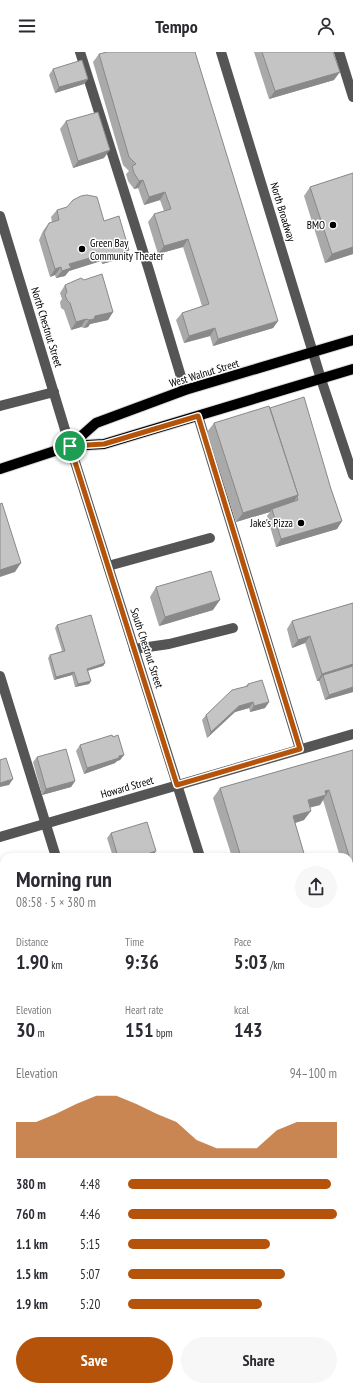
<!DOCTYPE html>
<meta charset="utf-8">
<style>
body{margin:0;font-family:"PT Sans Narrow",sans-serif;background:#f7f7f7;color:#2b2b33;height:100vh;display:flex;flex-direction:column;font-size:15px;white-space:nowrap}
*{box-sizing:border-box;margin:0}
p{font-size:13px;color:#7c7c81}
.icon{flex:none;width:22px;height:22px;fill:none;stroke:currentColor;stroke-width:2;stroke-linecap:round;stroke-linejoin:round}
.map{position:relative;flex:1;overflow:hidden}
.details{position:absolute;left:0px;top:801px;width:353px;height:538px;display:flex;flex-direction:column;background:#fff;border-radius:12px 12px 0 0;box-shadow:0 2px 6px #0003}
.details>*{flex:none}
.pin{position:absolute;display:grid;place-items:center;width:34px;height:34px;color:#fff;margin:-17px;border:2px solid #fff;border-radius:50%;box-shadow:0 1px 4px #0007}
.round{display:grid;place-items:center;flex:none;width:42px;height:42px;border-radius:21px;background:#f7f7f7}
.overview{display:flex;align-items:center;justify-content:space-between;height:68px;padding:0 16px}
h1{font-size:22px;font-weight:800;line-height:30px}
.figures{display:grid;grid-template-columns:repeat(3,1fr);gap:6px;height:68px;padding:4px 16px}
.figures div{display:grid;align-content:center}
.figures b{font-size:20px;font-weight:800}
.figures small{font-size:11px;font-weight:400}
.figures p{font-size:11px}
.chart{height:112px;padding:8px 16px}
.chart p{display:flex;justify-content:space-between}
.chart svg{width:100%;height:72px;margin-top:4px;fill:#b45309;opacity:.7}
.cta{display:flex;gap:8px;margin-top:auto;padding:8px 16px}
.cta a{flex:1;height:46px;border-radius:24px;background:#b45309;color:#fff;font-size:16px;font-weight:800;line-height:46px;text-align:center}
.cta a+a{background:#f7f7f7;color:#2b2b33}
ul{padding:0 16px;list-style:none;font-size:13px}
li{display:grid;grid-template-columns:64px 48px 1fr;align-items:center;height:30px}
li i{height:10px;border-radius:5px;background:#b45309}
header{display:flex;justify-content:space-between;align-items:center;height:52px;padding:0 16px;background:#fff;font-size:18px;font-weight:800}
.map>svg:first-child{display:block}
</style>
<header><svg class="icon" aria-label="menu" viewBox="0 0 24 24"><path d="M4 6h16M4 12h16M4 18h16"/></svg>Tempo<svg class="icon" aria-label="person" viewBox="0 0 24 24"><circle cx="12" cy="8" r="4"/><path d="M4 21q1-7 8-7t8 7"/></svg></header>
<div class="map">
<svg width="353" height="1339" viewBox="0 0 353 1339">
<rect width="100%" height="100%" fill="#fff"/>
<!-- green -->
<polygon fill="#dcdcdc" points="18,1335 74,1335 75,1339 7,1339"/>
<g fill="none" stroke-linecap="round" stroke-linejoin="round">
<!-- major casing -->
<g stroke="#dbdbdb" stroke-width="12">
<g id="major">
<polyline points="70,394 96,371 185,338 353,288"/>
<polyline points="0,417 70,394 104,392 353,317"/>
</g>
</g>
<!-- minor -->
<g stroke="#555" stroke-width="10">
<polyline points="80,0 148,215 185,338"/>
<polyline points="221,0 321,327 353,423"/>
<polyline points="339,0 353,45"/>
<polyline points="0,164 70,394 200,805"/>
<polyline points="0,354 54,340"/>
<polyline points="198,364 300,697"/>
<polyline points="108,514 210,486"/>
<polyline points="134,597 169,592 233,576"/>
<polyline points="0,624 56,805"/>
<polyline points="0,785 353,682"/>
<polyline points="0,1101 4,1113"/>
<polyline points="0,1153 4,1152"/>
<polyline points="349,1285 353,1298"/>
<polyline points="74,1335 75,1339"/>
<polyline points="215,1335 217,1339"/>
<polyline points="41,1339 53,1335"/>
</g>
<!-- major -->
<use href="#major" stroke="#000" stroke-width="10"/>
</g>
<!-- wall -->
<g fill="#a9a9a9">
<polygon points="254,0 333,0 334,28 269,47"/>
<polygon points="99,2 278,269 273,276 213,294 210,284 184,291 176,268 182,261 202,254 183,195 158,202 148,170 154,162 164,159 160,148 144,153 138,136 134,137 128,129 126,122 129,119 123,113 93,10"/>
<polygon points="53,17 88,27 84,32 55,41 49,23"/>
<polygon points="66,69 104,106 73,116 60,77"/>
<polygon points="353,121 353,202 325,211 304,144 310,135"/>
<polygon points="57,158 104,169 124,206 102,212 101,209 69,219 65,224 56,226 55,223 50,225 39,188 43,179 49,171 52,170 51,165"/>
<polygon points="65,233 113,260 108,268 90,272 88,275 84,276 81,275 71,278 64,258 61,256 60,250 62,247 60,241"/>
<polygon points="270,356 331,437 342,469 337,477 276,495 267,464 270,460 236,470 207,380 214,371"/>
<polygon points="156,535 213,558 159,574 150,545"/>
<polygon points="353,551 353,640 325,648 319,629 317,629 305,591 292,596 287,577 292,569"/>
<polygon points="57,573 105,611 103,614 88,619 91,629 89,632 75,635 72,623 54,628 48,606 50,603 62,599 55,576"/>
<polygon points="248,632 269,650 265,656 250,660 249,656 235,660 207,686 202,668 206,663 246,634"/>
<polygon points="113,685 124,703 120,708 117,709 115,711 84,722 76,699 80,693"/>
<polygon points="353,698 353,828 349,829 349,805 340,805 323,748 320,753 310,755 304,768 295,771 305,805 232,805 213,746 220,736"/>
<polygon points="37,705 75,729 71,735 42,743 33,710"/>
<polygon points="111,781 152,805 113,805 107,786"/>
<polygon points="4,944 4,967 2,968 0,960 0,946 1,945"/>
<polygon points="113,1335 143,1335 132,1339 114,1339"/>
<polygon points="255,1335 264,1335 265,1339 252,1339"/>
<polygon points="275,1335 307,1335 294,1339 287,1339 287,1338 284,1339 277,1339"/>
</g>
<!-- shaded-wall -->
<g fill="#898989">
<polygon points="340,20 334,28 269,47 275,39"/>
<polygon points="88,27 84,32 55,41 59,35"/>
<polygon points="110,98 104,106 73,116 78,109"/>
<polygon points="143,128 138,136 134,137 139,129"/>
<polygon points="165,140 160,148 144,153 149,145"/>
<polygon points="188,187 183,195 158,202 164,194"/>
<polygon points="353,195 353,202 325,211 332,202"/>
<polygon points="129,198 124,206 102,212 108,205"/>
<polygon points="107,201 101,209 69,219 65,224 56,226 62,219 69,212"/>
<polygon points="61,215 55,223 50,225 55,217"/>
<polygon points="113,260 108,268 90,272 88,275 84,276 89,268 95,264"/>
<polygon points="86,267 81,275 71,278 76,270"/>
<polygon points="278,269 273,276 213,294 218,287"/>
<polygon points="215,276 210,284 184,291 189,284"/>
<polygon points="298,443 292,453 272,457 270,460 236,470 243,461"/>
<polygon points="342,469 337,477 276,495 281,487"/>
<polygon points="21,511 15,520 0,525 0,518"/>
<polygon points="220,548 213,558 159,574 165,565"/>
<polygon points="310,584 305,591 292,596 298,588"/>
<polygon points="105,611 103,614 85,619 87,617"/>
<polygon points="353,612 353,618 323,623 319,629 317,629 322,622"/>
<polygon points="74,620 72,623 54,628 56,625"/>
<polygon points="91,629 89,632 75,635 78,632"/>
<polygon points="353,635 353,640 325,648 329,643"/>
<polygon points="253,650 249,656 235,660 207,686 211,680 239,654"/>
<polygon points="269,650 265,656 250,660 254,654"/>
<polygon points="124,703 120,708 117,709 115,711 84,722 87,716 119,704"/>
<polygon points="13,727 9,733 0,735 0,731"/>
<polygon points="75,729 71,735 42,743 46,737"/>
<polygon points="329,738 320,753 301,758 308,748 325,739"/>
<polygon points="311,759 304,768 286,774 293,764"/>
<polygon points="156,799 152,805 142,805 144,803"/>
<polygon points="353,822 353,828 349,829 349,827"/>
<polygon points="4,846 4,848 2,850 0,851 0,847"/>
<polygon points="4,874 4,879 0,880 0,875"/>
<polygon points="4,901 4,905 0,906 0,902"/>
<polygon points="4,928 4,932 0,933 0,929"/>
<polygon points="353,1027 353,1033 349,1034 349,1028"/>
<polygon points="4,1262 4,1266 0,1268 0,1263"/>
<polygon points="4,1330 4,1335 0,1336 0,1332"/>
<polygon points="132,1335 143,1335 132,1339 121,1339"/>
<polygon points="283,1335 289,1335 287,1338 284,1339 279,1339 281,1336"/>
<polygon points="292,1335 307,1335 294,1339 289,1339"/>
</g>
<!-- building -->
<g fill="#c4c4c4" stroke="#898989">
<polygon points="107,0 195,0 278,269 218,287 215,276 189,284 182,261 209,252 188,187 164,194 154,162 171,157 165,140 149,145 143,128 139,129 134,121 132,114 136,112 129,105 99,2"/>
<polygon points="262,0 333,0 340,20 275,39"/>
<polygon points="82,8 88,27 59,35 53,17"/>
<polygon points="98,60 110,98 78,109 66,69"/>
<polygon points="353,121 353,195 332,202 310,135"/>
<polygon points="87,143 97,145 104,169 119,164 129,198 108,205 107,201 69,212 71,216 62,219 61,215 55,217 44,181 49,171 59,168 57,158 67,155 73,148 81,144"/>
<polygon points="102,222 113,260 95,264 94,267 89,268 86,267 76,270 70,251 67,248 65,243 67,240 65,233 81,226 84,228"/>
<polygon points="304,345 331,437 342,469 281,487 272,457 298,448 297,445 298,443 270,356"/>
<polygon points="269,354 298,443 243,461 214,371"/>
<polygon points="2,451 21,511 0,518 0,452"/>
<polygon points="211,519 220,548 165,565 156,535"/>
<polygon points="353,551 353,612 322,622 310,584 298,588 292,569"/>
<polygon points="91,563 105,611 87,617 91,629 78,632 74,620 56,625 50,603 65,599 57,573"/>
<polygon points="353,614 353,635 329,643 323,623"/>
<polygon points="262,628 269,650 254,654 253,650 239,654 211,680 206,663 232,638 248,634 248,632"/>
<polygon points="112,683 113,685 118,683 124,703 119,704 119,706 87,716 80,693"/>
<polygon points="66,697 75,729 46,737 37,705"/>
<polygon points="353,698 353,817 329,738 325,739 326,743 308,748 311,759 293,764 305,805 241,805 220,736"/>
<polygon points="6,706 13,727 0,731 0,708"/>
<polygon points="147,770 156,799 144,803 144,805 118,805 111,781"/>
<polygon points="0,826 4,839 4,846 0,847"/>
<polygon points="4,854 4,874 0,875 0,855"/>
<polygon points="4,881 4,901 0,902 0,883"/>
<polygon points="4,907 4,928 0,929 0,909"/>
<polygon points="4,944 4,955 1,945"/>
<polygon points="352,993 353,997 353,1027 349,1028 349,994"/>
<polygon points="3,1238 4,1241 4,1262 0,1263 0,1239"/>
<polygon points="4,1309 4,1330 0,1332 0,1310"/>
<polygon points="119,1335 132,1335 121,1339 120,1339"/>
<polygon points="256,1335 264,1335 266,1339 257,1339"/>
</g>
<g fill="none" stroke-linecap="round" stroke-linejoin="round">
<!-- route casing -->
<g stroke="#fff" stroke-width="8">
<polygon id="route" points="198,364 300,697 177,733 70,394 104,392"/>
</g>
<!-- route -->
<use href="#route" stroke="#b45309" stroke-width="5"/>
</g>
<!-- markers -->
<g fill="#000" stroke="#fff" stroke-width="1.5">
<circle cx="333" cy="173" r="4"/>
<circle cx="82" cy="197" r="4"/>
<circle cx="301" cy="471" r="4"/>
</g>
<g text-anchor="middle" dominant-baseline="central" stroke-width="3" stroke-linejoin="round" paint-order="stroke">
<!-- street labels -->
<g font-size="11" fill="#000" stroke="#fff">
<text transform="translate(283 160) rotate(73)">North Broadway</text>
<text transform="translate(47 275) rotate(73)">North Chestnut Street</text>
<text transform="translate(204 321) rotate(-17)">West Walnut Street</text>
<text transform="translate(147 596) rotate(72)">South Chestnut Street</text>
<text transform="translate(127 735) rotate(-16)">Howard Street</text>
</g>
<!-- poi labels -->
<g font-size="11" fill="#000" stroke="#fff" text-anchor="end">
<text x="325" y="173">BMO</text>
<text x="90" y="191" text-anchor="start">Green Bay<tspan x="90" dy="13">Community Theater</tspan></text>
<text x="293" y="471">Jake's Pizza</text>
</g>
</g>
</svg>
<div class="pin" style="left:70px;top:394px;background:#1e9e55"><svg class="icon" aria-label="arrive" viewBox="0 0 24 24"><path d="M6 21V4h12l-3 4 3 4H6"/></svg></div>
<section class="details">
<div class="overview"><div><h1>Morning run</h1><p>08:58 · 5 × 380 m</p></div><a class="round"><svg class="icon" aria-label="share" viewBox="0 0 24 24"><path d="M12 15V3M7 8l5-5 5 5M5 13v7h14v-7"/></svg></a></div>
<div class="figures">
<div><p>Distance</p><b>1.90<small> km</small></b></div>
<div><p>Time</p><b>9:36</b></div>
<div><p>Pace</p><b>5:03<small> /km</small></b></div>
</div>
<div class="figures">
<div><p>Elevation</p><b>30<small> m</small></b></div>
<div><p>Heart rate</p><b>151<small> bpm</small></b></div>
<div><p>kcal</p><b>143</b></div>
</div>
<div class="chart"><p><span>Elevation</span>94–100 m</p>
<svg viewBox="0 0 160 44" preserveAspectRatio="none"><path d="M0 44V22L10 22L20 17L30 11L40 6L50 6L60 11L70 17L80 22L90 33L100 38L110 38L120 38L130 27L140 22L150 22L160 22V44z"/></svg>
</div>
<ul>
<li><b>380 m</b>4:48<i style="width:97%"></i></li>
<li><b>760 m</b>4:46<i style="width:100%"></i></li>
<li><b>1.1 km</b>5:15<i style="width:68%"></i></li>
<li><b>1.5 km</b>5:07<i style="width:75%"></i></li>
<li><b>1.9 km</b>5:20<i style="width:64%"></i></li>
</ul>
<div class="cta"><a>Save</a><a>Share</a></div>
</section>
</div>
